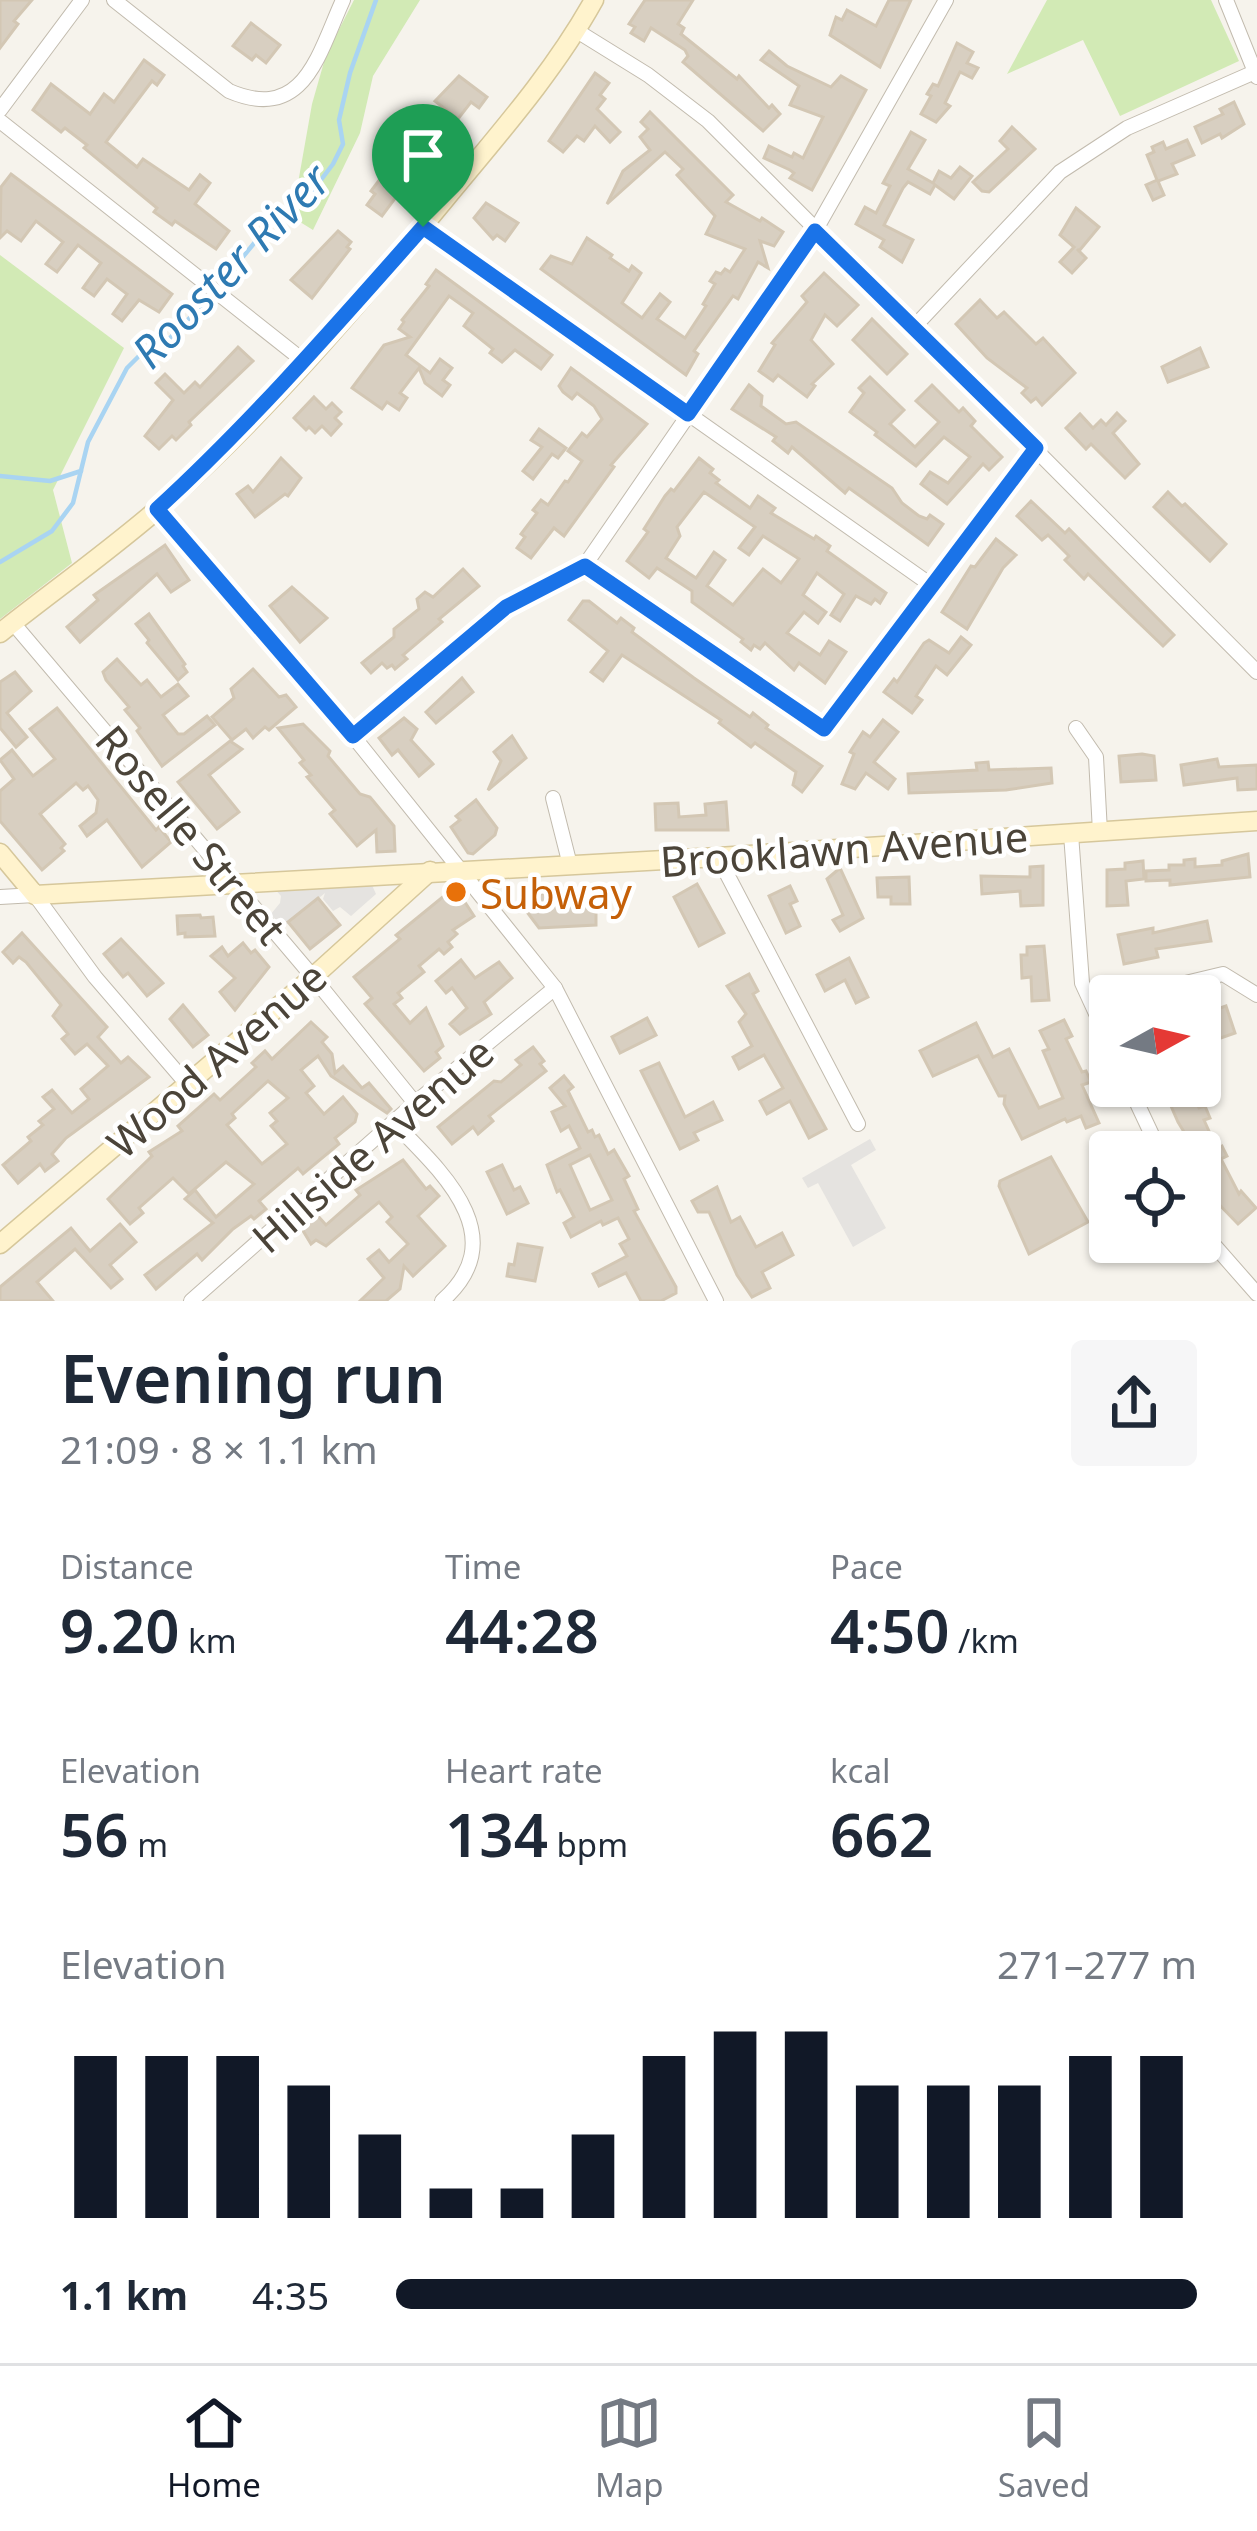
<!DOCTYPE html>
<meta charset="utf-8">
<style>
body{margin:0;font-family:"Noto Sans",sans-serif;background:#f6f6f7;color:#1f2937;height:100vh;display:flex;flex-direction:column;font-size:45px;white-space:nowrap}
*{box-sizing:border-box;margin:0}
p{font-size:39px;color:#747a83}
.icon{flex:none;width:66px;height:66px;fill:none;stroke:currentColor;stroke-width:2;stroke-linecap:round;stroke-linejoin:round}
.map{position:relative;height:1301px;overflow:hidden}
.side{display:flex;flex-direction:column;background:#fff;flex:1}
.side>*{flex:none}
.needle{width:78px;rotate:82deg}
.fabs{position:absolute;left:1089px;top:975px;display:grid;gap:24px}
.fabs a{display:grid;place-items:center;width:132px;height:132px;border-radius:12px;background:#fff;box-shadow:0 3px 9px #0004;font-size:60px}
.pin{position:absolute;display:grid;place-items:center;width:102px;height:102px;color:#fff;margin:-123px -51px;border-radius:50% 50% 50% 0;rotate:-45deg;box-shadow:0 0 12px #0007}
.pin .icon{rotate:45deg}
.round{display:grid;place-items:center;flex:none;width:126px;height:126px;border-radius:12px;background:#f6f6f7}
.overview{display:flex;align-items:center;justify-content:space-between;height:204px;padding:0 60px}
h1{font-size:66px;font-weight:600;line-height:90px}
.metrics{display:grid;grid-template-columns:repeat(3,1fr);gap:18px;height:204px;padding:12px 60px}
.metrics div{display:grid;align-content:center}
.metrics b{font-size:60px;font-weight:600}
.metrics small{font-size:33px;font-weight:400}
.metrics p{font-size:33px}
.chart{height:336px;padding:24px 60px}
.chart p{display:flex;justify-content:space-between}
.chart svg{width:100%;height:216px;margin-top:12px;stroke:#111827;stroke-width:6}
ul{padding:0 60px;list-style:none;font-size:39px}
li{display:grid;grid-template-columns:192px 144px 1fr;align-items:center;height:90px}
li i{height:30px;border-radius:15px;background:#111827}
.tab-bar{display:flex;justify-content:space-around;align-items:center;height:168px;border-top:3px solid #e0e1e3;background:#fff;font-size:33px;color:#747a83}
.tab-bar a{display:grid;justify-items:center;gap:6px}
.tab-bar .on{color:#111827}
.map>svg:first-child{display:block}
</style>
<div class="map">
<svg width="1257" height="1301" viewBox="0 0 1257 1301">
<rect width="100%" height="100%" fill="#f6f3ec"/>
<!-- green -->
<g fill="#d2eab5">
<polygon points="354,0 420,0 373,76 360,133 313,230 292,217 312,104 326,55"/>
<polygon points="1047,0 1211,0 1239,61 1120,116 1083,40 1007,74"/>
<polygon points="0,255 124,348 53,490 72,563 0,619"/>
</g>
<!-- parking -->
<g fill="#e5e3e0">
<polygon points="371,883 376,894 351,916 340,907 333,911 323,899 325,893 282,928 271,914 280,903 281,896 274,888"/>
<polygon points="870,1139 876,1150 851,1165 886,1228 853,1247 818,1183 808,1188 802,1178"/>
</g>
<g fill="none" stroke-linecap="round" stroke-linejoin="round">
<!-- stream -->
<g stroke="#a9d4f2" stroke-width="4.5">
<polyline points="219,286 278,214 305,201 333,164 343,144 339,120 350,73 376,0"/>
<polyline points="0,476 50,481 81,471"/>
<polyline points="0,562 52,531 73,503 88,442 127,368 143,352 170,338 212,295"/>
</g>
</g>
<!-- building -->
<g fill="#d8cfc1" stroke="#d3c7b4" stroke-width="3" fill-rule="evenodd">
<polygon points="0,0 32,0 14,21 18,24 0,48"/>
<polygon points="645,0 693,0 678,24 684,28 681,34 737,79 739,76 769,108 772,105 780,114 763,131 683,62 688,56 685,50 651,28 644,41 631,33 635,27 629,24"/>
<polygon points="889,0 911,0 880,67 830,35 836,17 842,20 847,10 876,26"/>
<polygon points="251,23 280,45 266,63 256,55 252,60 233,46"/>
<polygon points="957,43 973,52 967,63 978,68 972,78 960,72 945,103 950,106 936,122 921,114 931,96 927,94 933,84 938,86"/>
<polygon points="769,51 787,66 831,87 841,76 866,90 812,190 790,178 794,173 790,170 764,158 769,146 792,157 794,153 803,158 823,117 790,105 799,86 761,60"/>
<polygon points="144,60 164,75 157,85 152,81 106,142 137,167 143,159 189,190 200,175 210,183 195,204 229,231 216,249 175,221 172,225 154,212 157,208 84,148 87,145 65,128 61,132 33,110 51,84 90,114 104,94 114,102"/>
<polygon points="595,73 609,83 600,95 605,99 597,109 620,132 610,142 595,126 584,141 577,136 563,152 549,141"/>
<polygon points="459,76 487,97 479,108 471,102 458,119 435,101"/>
<polygon points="1234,102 1244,124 1222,138 1220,134 1202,143 1195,127 1223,114 1220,109"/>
<polygon points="650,112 733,195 726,202 760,221 762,218 783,232 774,246 760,241 768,268 758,262 738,299 733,296 694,351 698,354 686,375 541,269 551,256 572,264 587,238 612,255 610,258 629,271 632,266 641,273 622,303 642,318 660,294 670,302 657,319 685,338 706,306 703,304 715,284 710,281 716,272 721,274 725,269 730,272 745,249 706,234 715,216 677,175 683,169 665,152 607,204 623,171 650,150 640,137 648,129 641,122"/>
<polygon points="1012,127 1035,149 989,192 982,191 973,182 1008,149 1000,141"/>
<polygon points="911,132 925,140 908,169 933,183 939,171 951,178 960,167 972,176 954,199 935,185 930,194 908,182 903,188 884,225 913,240 902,262 880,247 884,240 856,224 865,207 876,213 890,186 883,183"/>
<polygon points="423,134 434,144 400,182 405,185 382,216 367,205 375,194 371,191 396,158 387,150 401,135 415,143"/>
<polygon points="1187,140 1194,155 1172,164 1177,174 1158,181 1164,195 1153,200 1146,185 1157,180 1147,155 1154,152 1152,147 1163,142 1166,149"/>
<polygon points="11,174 172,294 159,312 139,300 122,321 113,314 127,294 107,279 94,296 83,288 101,263 78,245 57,272 46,264 63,242 36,221 21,241 7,231 0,238 1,187"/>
<polygon points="486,203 518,223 505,241 497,235 493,239 474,218"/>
<polygon points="1076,208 1099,227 1079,251 1077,249 1086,258 1072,273 1060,262 1074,247 1060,235"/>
<polygon points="338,231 351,242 347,247 350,249 312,298 291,280"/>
<polygon points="436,270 552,355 541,369 515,350 502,362 490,353 493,349 464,326 473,313 449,296 406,355 430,373 440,359 452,368 443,380 450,385 442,396 425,383 419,368 400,393 407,398 399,410 387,402 382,409 352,388 384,345 410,337 399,329 404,322 402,320 429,286 426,284"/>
<polygon points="824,273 858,305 837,326 825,315 811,340 833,364 812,384 815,386 807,397 778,375 773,381 759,371 775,345 772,343 807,302 802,296"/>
<polygon points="980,300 997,318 1004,312 1036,344 1043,338 1075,373 1042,405 1036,398 1031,402 1022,393 1027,388 987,358 956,324"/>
<polygon points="872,319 907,354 887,374 853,340"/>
<polygon points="238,347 253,361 189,422 191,425 176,440 172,436 159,449 145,436 173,400 156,383 165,374 184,393 195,382 200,387"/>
<polygon points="1200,348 1208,367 1168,382 1162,367"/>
<polygon points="571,368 647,424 611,465 614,467 564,536 554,528 531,558 517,548 525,537 521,534 537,513 533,510 541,500 548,505 565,481 568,482 582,461 568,451 582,433 587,437 602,419 594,406 577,393 572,399 563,392 559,386"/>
<polygon points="870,377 904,410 890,424 915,447 939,422 916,401 932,385 959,412 963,408 975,421 971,426 1002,457 989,470 983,464 947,504 921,484 930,472 948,483 970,457 944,437 916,466 875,435 877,432 850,412 864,393 859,388"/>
<polygon points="749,385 762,396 761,406 786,424 796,422 892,488 902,503 919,516 927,519 930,515 943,524 928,545 849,488 845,493 792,447 788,453 773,441 776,437 732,409"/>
<polygon points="314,397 326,409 332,403 341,412 335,418 341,424 331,435 322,426 315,433 309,427 306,430 294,418"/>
<polygon points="1117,413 1125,421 1113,433 1139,464 1125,478 1091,444 1086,449 1066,428 1080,414 1093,428 1101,420 1106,425"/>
<polygon points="539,429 566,448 558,458 552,454 533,479 523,471 542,447 531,440"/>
<polygon points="281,458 301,478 288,496 285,494 255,517 237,494 248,486 253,492"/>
<path d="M699 458 713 469 710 473 719 480 716 483 750 508 758 496 775 508 771 513 814 539 816 536 830 546 827 551 886 593 880 603 875 599 871 604 856 596 840 621 831 615 844 594 817 573 803 595 826 612 818 623 804 612 787 633 820 655 829 641 846 652 825 683 799 663 794 670 765 643 760 649 754 645 751 650 741 642 743 639 692 602V591L657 568 649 578 627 561 648 532 644 529 665 496 671 489 674 491ZM704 492 755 527 739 548 749 555 763 536 799 559 781 583 763 569 733 605 707 586 725 560 714 552 696 578 666 558 680 536 677 527Z"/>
<polygon points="1168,492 1182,506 1185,504 1226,544 1210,561 1154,507"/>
<polygon points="1031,501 1065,533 1069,529 1174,635 1163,646 1088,574 1084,579 1065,560 1069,556 1048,535 1042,540 1017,516"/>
<polygon points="996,539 1016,555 1003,568 967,629 942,612 971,566 975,567"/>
<polygon points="165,545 189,580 171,592 157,574 80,642 67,627 98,600 94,595"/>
<polygon points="463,569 479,586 439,619 442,622 403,655 407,659 395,669 392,665 387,668 382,663 371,673 362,663 394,637 394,629 419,609 417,599 425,592 433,597"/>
<polygon points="292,587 327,618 300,642 270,606"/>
<polygon points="583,601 589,601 617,623 621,618 634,628 632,632 694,678 750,717 753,713 768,725 766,728 822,766 802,792 793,785 796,772 755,743 751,747 719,723 721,720 622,655 603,681 591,672 608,651 569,620"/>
<polygon points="149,614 185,664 183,666 187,672 178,680 147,643 149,640 136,624"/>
<polygon points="961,637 971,645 947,675 936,666 916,696 922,700 912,713 884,692 894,679 897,682 924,643 929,640 949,653"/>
<polygon points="117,659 141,685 147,680 161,697 178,684 188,696 163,715 178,734 184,734 207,716 215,725 162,766 137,731 140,728 125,710 129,707 106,680 103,672"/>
<polygon points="253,669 279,697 286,695 296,707 269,730 265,727 253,738 246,729 232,740 212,717 234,698 231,689"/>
<polygon points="15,672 31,691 7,713 27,737 16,747 0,728 0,682"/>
<polygon points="462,678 473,692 436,723 426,712"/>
<polygon points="57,708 156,830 159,827 171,842 142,867 107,820 87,836 80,826 96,813 98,800 88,786 83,790 76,783 40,814 65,844 61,848 64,851 42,870 0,821 0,791 14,779 0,760 12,750 33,776 55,759 30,729"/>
<polygon points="404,718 417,729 411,740 433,764 419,776 398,750 392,755 379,738"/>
<polygon points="883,720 898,732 874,762 895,779 888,789 866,773 855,789 842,784 854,754 850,752 863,732 870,737"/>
<polygon points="303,724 330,751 328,756 360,794 370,797 394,826 395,851 377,852 376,830 357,846 330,814 335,810 307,777 311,775 300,763 304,760 278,728"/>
<polygon points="512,736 526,758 488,790 501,761 494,752"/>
<polygon points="230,741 242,749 209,775 239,812 217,829 178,782"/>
<polygon points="1142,754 1154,756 1156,780 1121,782 1119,756"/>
<polygon points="1217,759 1219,767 1257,765 1257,789 1238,790 1237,778 1184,785 1181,765"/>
<polygon points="988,762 989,770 1051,768 1052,783 1006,790 909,793 908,774 977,770 976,763"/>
<polygon points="476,800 497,828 495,835 473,854 468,853 451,827 460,820 456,816"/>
<polygon points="726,802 728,830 656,830 655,804 678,803 679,817 706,815 705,804"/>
<polygon points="1248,854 1250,877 1170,885 1170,880 1146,881 1146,871 1169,870 1169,865 1184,865 1184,860 1195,859 1195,867 1222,865 1222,861"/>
<polygon points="1143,861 1144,879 1126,881 1128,905 1107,906 1107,870 1125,869 1125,863"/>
<polygon points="1043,866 1043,905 1021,906 1020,891 982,894 981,876 1030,877 1030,867"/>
<polygon points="840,868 863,918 840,931 833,920 843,915 827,879"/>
<polygon points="909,877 910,904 891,904 891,897 878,897 877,878"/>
<polygon points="697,884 724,933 699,946 674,897"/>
<polygon points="790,886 797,901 790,904 800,926 786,933 769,896"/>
<polygon points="455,887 474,916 453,930 457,934 448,942 452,947 444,954 439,949 419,966 424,972 398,993 402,998 394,1004 410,1023 426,1008 443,1046 436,1052 440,1058 424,1071 365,1004 372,998 354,977 400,939 396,935"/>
<polygon points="596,892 596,925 539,928 524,908 531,894"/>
<polygon points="318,898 340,925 310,949 288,922"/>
<polygon points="200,915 201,918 213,917 215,936 185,937 185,933 178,934 177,916"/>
<polygon points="1207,921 1211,941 1156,949 1158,957 1124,964 1118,935 1153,928 1153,933"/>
<polygon points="22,933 107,1027 98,1037 121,1063 128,1057 149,1077 66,1138 52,1154 58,1161 45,1171 40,1164 18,1183 3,1165 31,1141 28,1137 43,1125 39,1121 54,1109 43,1097 52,1090 72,1113 89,1099 81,1089 108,1066 87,1044 75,1054 62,1039 68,1034 53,1016 61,1005 26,962 19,957 13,963 3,952"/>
<polygon points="121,939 163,983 147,996 128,973 123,977 104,954"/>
<polygon points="243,943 251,953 255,950 269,967 235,1010 220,992 235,978 211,956 222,947 228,956"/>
<polygon points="1044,946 1049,1000 1032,1001 1031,977 1022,978 1021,955 1027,955 1027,947"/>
<polygon points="849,958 868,997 856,1003 845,980 825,991 817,975"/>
<polygon points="461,960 475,978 499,962 512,978 484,1002 491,1014 460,1034 450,1024 467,1008 452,988 446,993 436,981"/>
<polygon points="749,974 758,991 753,994 826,1129 809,1138 790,1101 767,1114 760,1101 783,1088 764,1055 739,1069 733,1057 752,1046 739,1022 746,1014 727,986"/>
<polygon points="183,1005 208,1035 193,1047 170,1019"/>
<polygon points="1226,1006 1235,1033 1212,1041 1203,1034 1200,1015"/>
<polygon points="647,1018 656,1035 620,1053 612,1037"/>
<polygon points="1064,1020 1072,1036 1066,1039 1082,1072 1086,1071 1091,1082 1082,1085 1099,1123 1086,1128 1081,1116 1067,1122 1065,1119 1022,1139 1004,1104 1005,1096 999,1096 978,1056 933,1076 920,1051 976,1023 993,1057 1009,1049 1039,1108 1063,1098 1043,1051 1049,1049 1040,1031"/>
<path d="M311 1022 327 1037 322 1042 332 1054 335 1073 343 1066 362 1088 369 1083 391 1109 387 1113 331 1076 318 1056 301 1070 314 1086 306 1093 324 1114 343 1097 357 1114 355 1122 335 1138 339 1144 303 1174 298 1168 259 1201 266 1209 254 1219 251 1216 233 1229 202 1260 197 1254 156 1289 145 1275 213 1223 185 1199 195 1190 216 1217 254 1184 226 1162 189 1194 173 1178 139 1208 143 1213 130 1224 108 1199 152 1156 149 1152 182 1131 178 1126 214 1094 220 1100 256 1067 252 1063 265 1051 272 1059ZM268 1081 288 1098 270 1113 277 1121 271 1126 287 1144 262 1164 227 1125 235 1118 232 1114Z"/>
<polygon points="533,1047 544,1061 540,1064 546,1071 489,1116 493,1121 478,1134 473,1127 452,1144 438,1127 494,1081 501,1082 521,1065 516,1060"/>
<polygon points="659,1063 685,1117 713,1102 722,1120 694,1133 698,1140 680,1149 641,1071"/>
<path d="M564 1076 573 1087 568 1091 588 1132 592 1130 595 1137 599 1135 608 1154 614 1150 629 1176 624 1179 638 1209 634 1211 676 1287V1293L661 1301H641L626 1273 599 1286 593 1274 627 1256 620 1244 629 1239 618 1218 603 1225 601 1221 571 1237 564 1223 574 1217 560 1190 557 1192 547 1165 580 1148 569 1126 561 1131 552 1112 565 1106 550 1088ZM590 1155 612 1200 590 1210 570 1165Z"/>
<polygon points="1174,1086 1190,1086 1199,1108 1205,1106 1210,1118 1204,1120 1217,1149 1222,1146 1227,1156 1221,1159 1239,1194 1241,1191 1256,1208 1238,1224 1210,1195 1201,1178 1205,1176 1200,1166 1200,1135 1189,1140 1178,1122 1171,1106 1181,1102"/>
<polygon points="1051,1157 1088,1222 1029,1254 999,1186 1000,1181"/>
<polygon points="403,1160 426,1189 430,1186 439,1196 418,1216 445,1246 413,1276 404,1266 400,1289 386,1301 360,1301 384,1278 368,1259 379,1250 389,1262 408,1244 387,1222 392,1217 379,1202 326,1246 316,1240 311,1244 302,1229 318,1216 326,1225 360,1195 356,1190"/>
<polygon points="502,1165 514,1190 520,1187 528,1203 507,1214 487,1172"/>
<polygon points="717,1187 731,1222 740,1217 756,1247 782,1233 793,1255 762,1272 770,1288 752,1297 737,1275 709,1212 698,1212 692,1201"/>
<polygon points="120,1224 136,1242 110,1265 122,1279 111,1288 75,1249 37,1282 53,1301 0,1301 0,1287 71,1228 90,1251"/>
<polygon points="518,1244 542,1248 535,1281 507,1276 509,1264 514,1265"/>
</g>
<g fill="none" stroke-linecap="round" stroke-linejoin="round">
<!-- street casing -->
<g stroke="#c2bbae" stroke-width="16">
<g id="street">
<path d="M114 0 229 91C304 123 318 55 343 0"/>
<polyline points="1226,0 1257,77"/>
<polyline points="577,31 648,75 708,121 1257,672"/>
<polyline points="0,110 82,0"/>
<polyline points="0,121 305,362"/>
<polyline points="423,227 931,585"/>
<polyline points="914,327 1060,172 1127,128 1257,71"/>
<polyline points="157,509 353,736 555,988 716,1301"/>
<polyline points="585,565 824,729 1036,448"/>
<polyline points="13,623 313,977 415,1103"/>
<polyline points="1076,728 1096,757 1100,832"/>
<polyline points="353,736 506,607 585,565 815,231 946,0"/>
<polyline points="553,798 570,865"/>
<polyline points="1071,834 1082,983 1110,1044"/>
<polyline points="718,857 858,1124"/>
<polyline points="0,897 35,895 95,977 187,1084"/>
<polyline points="1131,996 1223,974 1257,995"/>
<polyline points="1129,1086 1160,1152"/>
<path d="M394 1123C441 1171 515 1237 442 1301"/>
<polyline points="1200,1229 1257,1294"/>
<polyline points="191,1301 415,1103 555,988"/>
</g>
</g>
<!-- secondary casing -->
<g stroke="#d6c79b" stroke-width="21">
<g id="secondary">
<path d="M0 633C53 591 108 552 159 508 264 416 357 306 446 198 498 135 554 72 594 0"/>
<polyline points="0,853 35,895 718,857 1257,821"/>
<polyline points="0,1244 313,977 430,871"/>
</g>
</g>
<!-- street -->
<use href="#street" stroke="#fff" stroke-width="14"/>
<!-- secondary -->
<use href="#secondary" stroke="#fff3cd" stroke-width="18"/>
</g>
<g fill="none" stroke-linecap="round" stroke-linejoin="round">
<!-- route casing -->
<g stroke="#fff" stroke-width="24">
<path id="route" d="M423 227 688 414 815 231 1036 448 824 729 585 566 506 607 353 736 157 509C253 421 337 324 423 227Z"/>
</g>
<!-- route -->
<use href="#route" stroke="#1a73e8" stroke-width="15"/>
</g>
<!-- markers -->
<circle fill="#e8710a" stroke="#fff" stroke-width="4.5" cx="456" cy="892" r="12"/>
<g text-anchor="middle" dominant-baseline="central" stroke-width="9" stroke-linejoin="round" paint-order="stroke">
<!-- street labels -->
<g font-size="42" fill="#4b4439" stroke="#fff">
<text transform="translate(192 834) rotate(50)">Roselle Street</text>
<text transform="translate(844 848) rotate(-4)">Brooklawn Avenue</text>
<text transform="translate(216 1059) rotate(-41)">Wood Avenue</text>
<text transform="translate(372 1144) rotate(-41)">Hillside Avenue</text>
</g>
<!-- food labels -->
<g font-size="42" fill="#c56008" stroke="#fff" text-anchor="start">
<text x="480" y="892">Subway</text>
</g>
<!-- water labels -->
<g font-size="45" font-style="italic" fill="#2e7ab2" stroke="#fff">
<text transform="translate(230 265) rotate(-46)">Rooster River</text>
</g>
</g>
</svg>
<div class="fabs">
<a><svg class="needle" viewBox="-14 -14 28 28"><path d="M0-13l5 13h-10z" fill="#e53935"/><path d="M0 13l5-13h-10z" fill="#747a83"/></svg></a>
<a><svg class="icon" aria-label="locate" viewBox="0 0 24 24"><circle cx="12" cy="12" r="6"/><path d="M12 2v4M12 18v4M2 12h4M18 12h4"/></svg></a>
</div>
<div class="pin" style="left:423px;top:227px;background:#1e9e55"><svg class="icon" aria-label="arrive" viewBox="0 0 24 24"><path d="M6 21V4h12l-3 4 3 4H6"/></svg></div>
</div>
<section class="side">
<div class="overview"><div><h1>Evening run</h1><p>21:09 · 8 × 1.1 km</p></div><a class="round"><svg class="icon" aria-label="share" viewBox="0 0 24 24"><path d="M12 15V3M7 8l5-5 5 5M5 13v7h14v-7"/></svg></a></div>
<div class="metrics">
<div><p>Distance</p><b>9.20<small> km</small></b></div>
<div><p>Time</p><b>44:28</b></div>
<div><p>Pace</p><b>4:50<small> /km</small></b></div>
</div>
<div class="metrics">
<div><p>Elevation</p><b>56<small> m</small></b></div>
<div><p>Heart rate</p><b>134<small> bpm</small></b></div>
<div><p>kcal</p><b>662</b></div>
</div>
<div class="chart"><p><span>Elevation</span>271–277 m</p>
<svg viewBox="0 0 160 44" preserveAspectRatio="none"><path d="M5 44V11M15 44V11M25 44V11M35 44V17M45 44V27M55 44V38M65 44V38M75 44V27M85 44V11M95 44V6M105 44V6M115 44V17M125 44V17M135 44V17M145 44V11M155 44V11"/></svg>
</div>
<ul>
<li><b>1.1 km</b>4:35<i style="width:100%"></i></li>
</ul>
</section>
<nav class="tab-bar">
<a class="on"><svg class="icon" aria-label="home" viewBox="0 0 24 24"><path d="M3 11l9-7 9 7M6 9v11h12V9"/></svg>Home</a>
<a><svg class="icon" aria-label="map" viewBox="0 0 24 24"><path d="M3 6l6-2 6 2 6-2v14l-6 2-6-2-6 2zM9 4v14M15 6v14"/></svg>Map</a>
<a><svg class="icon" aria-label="saved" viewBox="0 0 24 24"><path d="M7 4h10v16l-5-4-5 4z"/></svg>Saved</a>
</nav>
